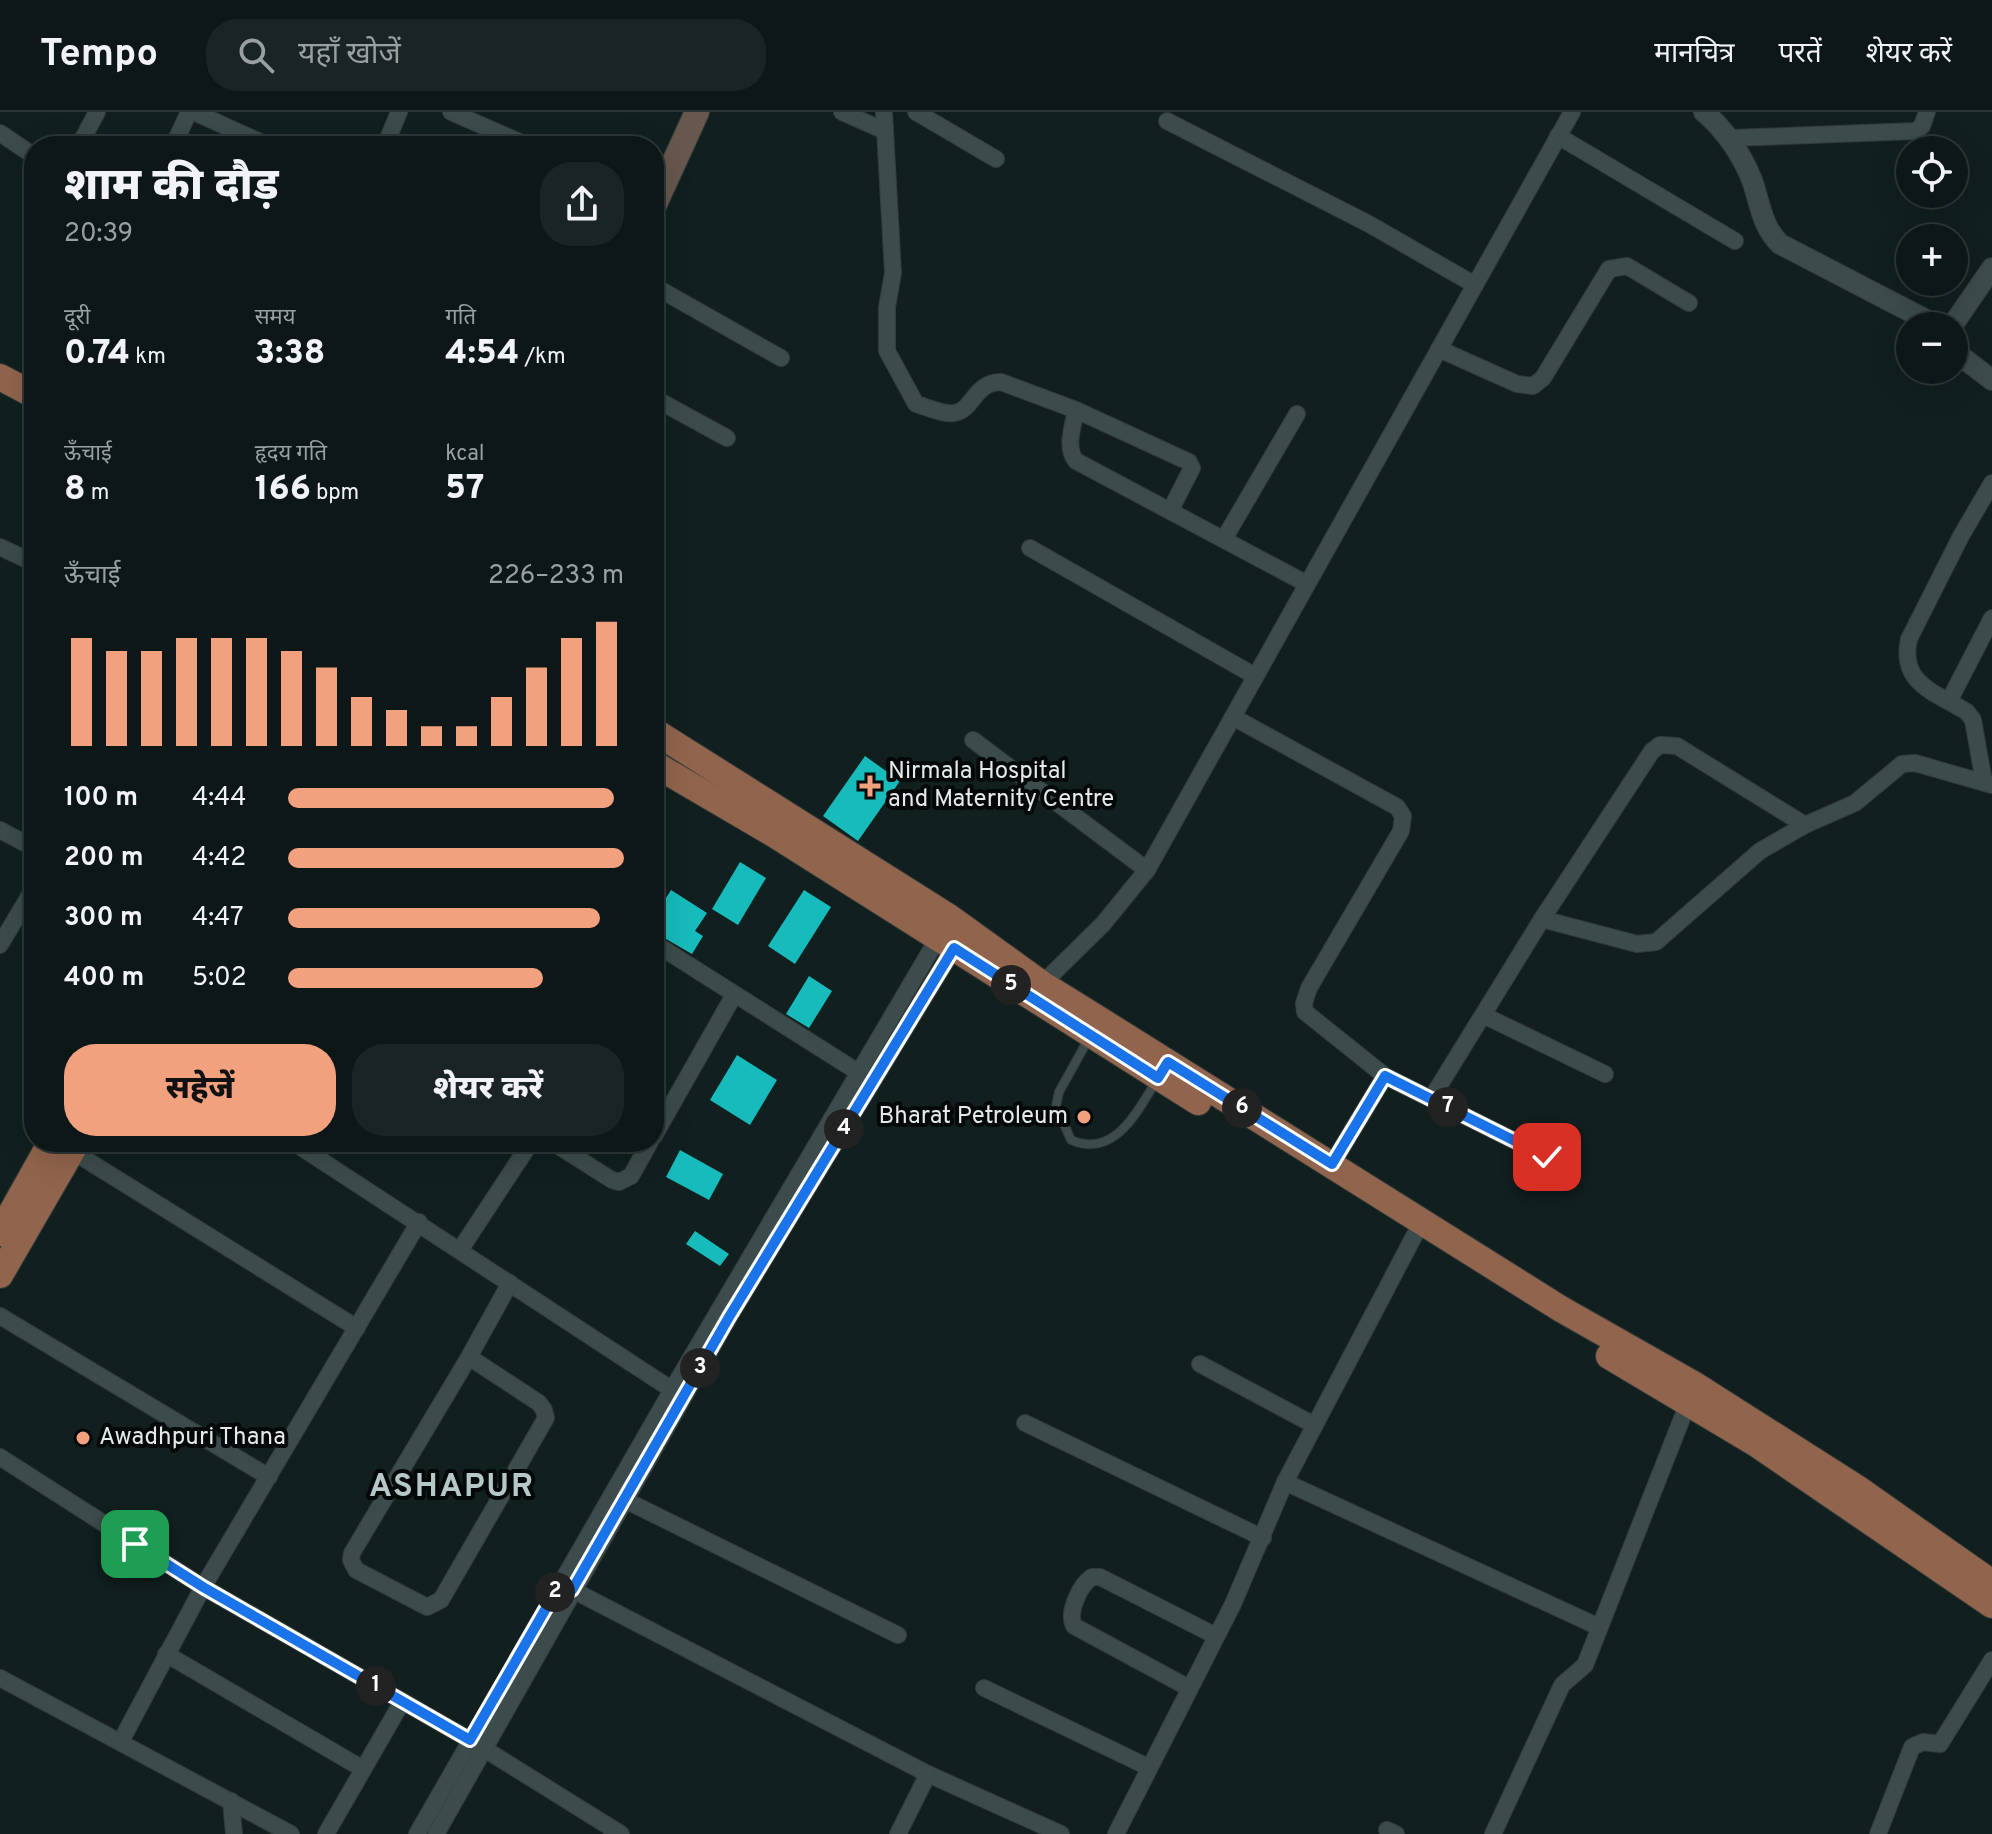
<!DOCTYPE html>
<html lang="hi">
<meta charset="utf-8">
<style>
body{margin:0;font-family:Overpass,"Noto Sans Devanagari",sans-serif;background:#1b2424;color:#f1f3f6;height:100vh;display:flex;flex-direction:column;font-size:30px;white-space:nowrap}
*{box-sizing:border-box;margin:0}
p{font-size:26px;color:#9a9fa1}
.icon{flex:none;width:44px;height:44px;fill:none;stroke:currentColor;stroke-width:2;stroke-linecap:round;stroke-linejoin:round}
.map{position:relative;flex:1;overflow:hidden}
.sheet{position:absolute;left:24px;top:24px;width:640px;height:1016px;display:flex;flex-direction:column;background:#0d1717;border-radius:32px;box-shadow:0 8px 32px #0002,0 0 0 2px #2d3636}
.sheet>*{flex:none}
.controls{position:absolute;left:1896px;top:24px;display:grid;gap:16px}
.controls a{display:grid;place-items:center;width:72px;height:72px;border-radius:50%;background:#0d1717;box-shadow:0 8px 32px #0002,0 0 0 2px #2d3636;font-size:40px}
.pin{position:absolute;display:grid;place-items:center;width:68px;height:68px;color:#fff;margin:-34px;border-radius:16px;box-shadow:0 4px 12px #0006}
.km{position:absolute;width:40px;height:40px;margin:-20px;border-radius:50%;background:#222;color:#fff;font-size:22px;line-height:40px;text-align:center}
.round{display:grid;place-items:center;flex:none;width:84px;height:84px;border-radius:32px;background:#1b2424}
.headline{display:flex;align-items:center;justify-content:space-between;height:136px;padding:0 40px}
h1{font-size:44px;font-weight:800;line-height:60px}
.stats{display:grid;grid-template-columns:repeat(3,1fr);gap:12px;height:136px;padding:8px 40px}
.stats div{display:grid;align-content:center}
.stats b{font-size:34px;font-weight:800}
.stats small{font-size:22px;font-weight:400}
.stats p{font-size:22px}
.chart{height:224px;padding:16px 40px}
.chart p{display:flex;justify-content:space-between}
.chart svg{width:100%;height:144px;margin-top:8px;stroke:#f2a17e;stroke-width:6}
.primary-button{display:flex;gap:16px;margin-top:auto;padding:16px 40px}
.primary-button a{flex:1;height:92px;border-radius:32px;background:#f2a17e;color:#111;font-size:32px;font-weight:800;line-height:92px;text-align:center}
.primary-button a+a{background:#1b2424;color:#f1f3f6}
ul{padding:0 40px;list-style:none;font-size:26px}
li{display:grid;grid-template-columns:128px 96px 1fr;align-items:center;height:60px}
li i{height:20px;border-radius:10px;background:#f2a17e}
header{display:flex;align-items:center;gap:48px;box-sizing:border-box;height:112px;padding:0 40px;background:#0d1717;border-bottom:2px solid #2d3636}
header strong{font-size:38px}
nav{display:flex;gap:44px;margin-inline-start:auto;font-size:28px}
.search{width:560px;height:72px;background:#1b2424;display:flex;align-items:center;gap:20px;box-sizing:border-box;padding:0 28px;border-radius:32px;color:#9a9fa1;font-size:30px}
.map>svg:first-child{display:block}
</style>
<header>
<strong>Tempo</strong>
<div class="search"><svg class="icon" aria-label="search" viewBox="0 0 24 24"><circle cx="10" cy="10" r="6"/><path d="M15 15l6 6"/></svg>यहाँ खोजें</div>
<nav><a>मानचित्र</a><a>परतें</a><a>शेयर करें</a></nav>
</header>
<div class="map">
<svg width="1992" height="1722" viewBox="0 0 1992 1722">
<rect width="100%" height="100%" fill="#111f1f"/>
<!-- building -->
<g fill="#17bbbb">
<polygon points="865,644 900,669 858,729 823,704"/>
<polygon points="740,750 766,766 738,813 712,797"/>
<polygon points="671,778 707,801 695,819 703,824 692,842 654,820 654,805"/>
<polygon points="804,778 831,795 795,852 768,834"/>
<polygon points="809,864 832,879 809,916 786,902"/>
<polygon points="737,943 777,968 750,1013 710,988"/>
<polygon points="680,1038 723,1062 709,1088 666,1065"/>
<polygon points="695,1119 729,1142 720,1154 686,1132"/>
</g>
<g fill="none" stroke-linecap="round" stroke-linejoin="round">
<!-- service casing -->
<g stroke="#323b3a" stroke-width="10">
<path id="service" d="M1089 926 1059 980 1056 994 1071 1028C1115 1047 1137 999 1157 968"/>
</g>
<!-- minor casing -->
<g stroke="#323b3a" stroke-width="18">
<g id="minor">
<polyline points="194,0 269,34"/>
<polyline points="451,0 529,34"/>
<polyline points="842,0 885,19"/>
<path d="M884 0 893 161 887 195V239L916 292C927 295 944 303 954 301 973 299 974 270 1001 270L1076 298 1189 350 1192 356 1170 399"/>
<polyline points="916,0 996,47"/>
<polyline points="1167,9 1369,112 1475,173"/>
<polyline points="0,21 34,44"/>
<polyline points="1558,24 1735,129"/>
<polyline points="1731,26 1916,19 1922,14 1927,0"/>
<polyline points="79,34 97,0"/>
<polyline points="173,34 189,0"/>
<polyline points="385,34 399,0"/>
<polyline points="654,174 781,246"/>
<polyline points="1439,237 1517,272 1533,274 1543,266 1609,157 1627,154 1689,191"/>
<polyline points="654,286 727,326"/>
<path d="M1076 298C1073 314 1065 336 1076 349L1307 472"/>
<polyline points="1224,427 1297,302"/>
<polyline points="0,435 34,451"/>
<polyline points="1030,436 1255,564"/>
<polyline points="1949,589 1992,506"/>
<polyline points="1233,605 1397,695 1403,704 1401,719 1309,876 1304,891 1305,900 1385,964 1547,1045"/>
<polyline points="973,628 1147,758"/>
<path d="M1984 670 1973 608 1967 600C1935 580 1899 572 1909 527L1961 424 1992 371"/>
<polyline points="0,718 34,736"/>
<polyline points="1542,807 1637,832 1656,830 1760,739 1805,713 1855,691 1902,652 1915,651 1992,673"/>
<polyline points="654,831 869,967"/>
<polyline points="0,833 34,776"/>
<polyline points="1042,872 1103,812 1147,758 1572,0"/>
<polyline points="1483,903 1605,962"/>
<polyline points="1431,987 1542,807 1652,639 1660,633 1677,634 1805,713"/>
<polyline points="654,1024 734,883"/>
<polyline points="293,1030 680,1283"/>
<polyline points="552,1030 612,1068 619,1070 631,1064 650,1030"/>
<polyline points="72,1039 357,1216"/>
<polyline points="1332,1052 1385,964"/>
<polyline points="460,1138 531,1030"/>
<polyline points="0,1204 269,1365"/>
<polyline points="469,1245 539,1291 544,1298 546,1306 441,1488 427,1495 356,1458 351,1448 352,1441 469,1245 510,1171"/>
<polyline points="1200,1252 1314,1313"/>
<polyline points="1025,1311 1263,1426"/>
<polyline points="0,1345 203,1475 470,1628 621,1722"/>
<polyline points="1285,1370 1599,1515"/>
<polyline points="625,1388 898,1523"/>
<polyline points="565,1474 928,1662 1061,1722"/>
<polyline points="166,1542 363,1657"/>
<polyline points="0,1566 291,1722"/>
<polyline points="984,1576 1148,1655"/>
<path d="M1189 1576 1074 1514C1067 1500 1080 1473 1092 1465H1100L1216 1524"/>
<polyline points="121,1629 203,1475 419,1110"/>
<polyline points="231,1689 234,1722"/>
<polyline points="1387,1718 1396,1722"/>
<polyline points="326,1722 402,1590"/>
<polyline points="417,1722 672,1278 938,826"/>
<polyline points="436,1722 729,1205 954,836"/>
<polyline points="898,1722 928,1662"/>
<polyline points="1116,1722 1233,1492 1285,1370 1422,1109"/>
<polyline points="1493,1722 1562,1573 1585,1553 1690,1286"/>
<polyline points="1878,1722 1912,1635 1923,1630 1940,1632 1992,1548"/>
</g>
</g>
<!-- tertiary casing -->
<g stroke="#323b3a" stroke-width="22">
<g id="tertiary">
<path d="M1704 0C1726 19 1741 41 1752 68 1760 91 1762 115 1780 132L1938 214"/>
<polyline points="1952,214 1992,156"/>
<polyline points="1954,239 1992,268"/>
</g>
</g>
<!-- secondary casing -->
<g stroke="#323b3a" stroke-width="26">
<polyline id="secondary" points="654,94 697,0"/>
</g>
<!-- primary casing -->
<g stroke="#323b3a" stroke-width="28">
<g id="primary">
<polyline points="0,265 34,283"/>
<polyline points="654,619 949,805 1042,872 1100,908 1561,1197 1695,1273 1857,1376 1992,1471"/>
<polyline points="654,652 772,721 1198,990"/>
<polyline points="0,1121 51,1030"/>
<polyline points="0,1163 77,1030"/>
<polyline points="1609,1244 1755,1331 1992,1493"/>
</g>
</g>
<!-- service -->
<use href="#service" stroke="#3c4b4b" stroke-width="8"/>
<!-- minor -->
<use href="#minor" stroke="#3c4b4b" stroke-width="16"/>
<!-- tertiary -->
<use href="#tertiary" stroke="#3c4b4b" stroke-width="20"/>
<!-- secondary -->
<use href="#secondary" stroke="#67574c" stroke-width="24"/>
<!-- primary -->
<use href="#primary" stroke="#91644d" stroke-width="26"/>
</g>
<g fill="none" stroke-linecap="round" stroke-linejoin="round">
<!-- route casing -->
<g stroke="#fff" stroke-width="16">
<polyline id="route" points="135,1432 203,1475 470,1628 560,1472 572,1478 729,1205 954,836 1158,966 1168,950 1332,1052 1385,964 1547,1045"/>
</g>
<!-- route -->
<use href="#route" stroke="#1a73e8" stroke-width="10"/>
</g>
<!-- markers -->
<g fill="#f2a17e" stroke="#040808" stroke-width="3">
<path d="M866 662h8v8h8v8h-8v8h-8v-8h-8v-8h8z"/>
<circle cx="1084" cy="1005" r="8"/>
<circle cx="83" cy="1326" r="8"/>
</g>
<g text-anchor="middle" dominant-baseline="central" stroke-width="8" stroke-linejoin="round" paint-order="stroke">
<!-- poi labels -->
<g font-size="24" fill="#e2ebea" stroke="#040808" text-anchor="start">
<text x="888" y="660">Nirmala Hospital<tspan x="888" dy="28">and Maternity Centre</tspan></text>
<text x="1068" y="1005" text-anchor="end">Bharat Petroleum</text>
<text x="99" y="1326">Awadhpuri Thana</text>
</g>
<!-- district labels -->
<g font-size="32" font-weight="bold" letter-spacing="2" fill="#b5c7c6" stroke="#040808">
<text x="452" y="1376">ASHAPUR</text>
</g>
</g>
</svg>
<div class="controls">
<a><svg class="icon" aria-label="locate" viewBox="0 0 24 24"><circle cx="12" cy="12" r="6"/><path d="M12 2v4M12 18v4M2 12h4M18 12h4"/></svg></a>
<a>+</a>
<a>−</a>
</div>
<div class="pin" style="left:135px;top:1432px;background:#1e9e55"><svg class="icon" aria-label="arrive" viewBox="0 0 24 24"><path d="M6 21V4h12l-3 4 3 4H6"/></svg></div>
<div class="pin" style="left:1547px;top:1045px;background:#d93025"><svg class="icon" aria-label="check" viewBox="0 0 24 24"><path d="M5 12l5 5 9-10"/></svg></div>
<b class="km" style="left:376px;top:1574px">1</b>
<b class="km" style="left:555px;top:1480px">2</b>
<b class="km" style="left:700px;top:1256px">3</b>
<b class="km" style="left:844px;top:1017px">4</b>
<b class="km" style="left:1011px;top:873px">5</b>
<b class="km" style="left:1242px;top:996px">6</b>
<b class="km" style="left:1448px;top:995px">7</b>
<section class="sheet">
<div class="headline"><div><h1>शाम की दौड़</h1><p>20:39</p></div><a class="round"><svg class="icon" aria-label="share" viewBox="0 0 24 24"><path d="M12 15V3M7 8l5-5 5 5M5 13v7h14v-7"/></svg></a></div>
<div class="stats">
<div><p>दूरी</p><b>0.74<small> km</small></b></div>
<div><p>समय</p><b>3:38</b></div>
<div><p>गति</p><b>4:54<small> /km</small></b></div>
</div>
<div class="stats">
<div><p>ऊँचाई</p><b>8<small> m</small></b></div>
<div><p>हृदय गति</p><b>166<small> bpm</small></b></div>
<div><p>kcal</p><b>57</b></div>
</div>
<div class="chart"><p><span>ऊँचाई</span>226–233 m</p>
<svg viewBox="0 0 160 44" preserveAspectRatio="none"><path d="M5 44V11M15 44V15M25 44V15M35 44V11M45 44V11M55 44V11M65 44V15M75 44V20M85 44V29M95 44V33M105 44V38M115 44V38M125 44V29M135 44V20M145 44V11M155 44V6"/></svg>
</div>
<ul>
<li><b>100 m</b>4:44<i style="width:97%"></i></li>
<li><b>200 m</b>4:42<i style="width:100%"></i></li>
<li><b>300 m</b>4:47<i style="width:93%"></i></li>
<li><b>400 m</b>5:02<i style="width:76%"></i></li>
</ul>
<div class="primary-button"><a>सहेजें</a><a>शेयर करें</a></div>
</section>
</div>
